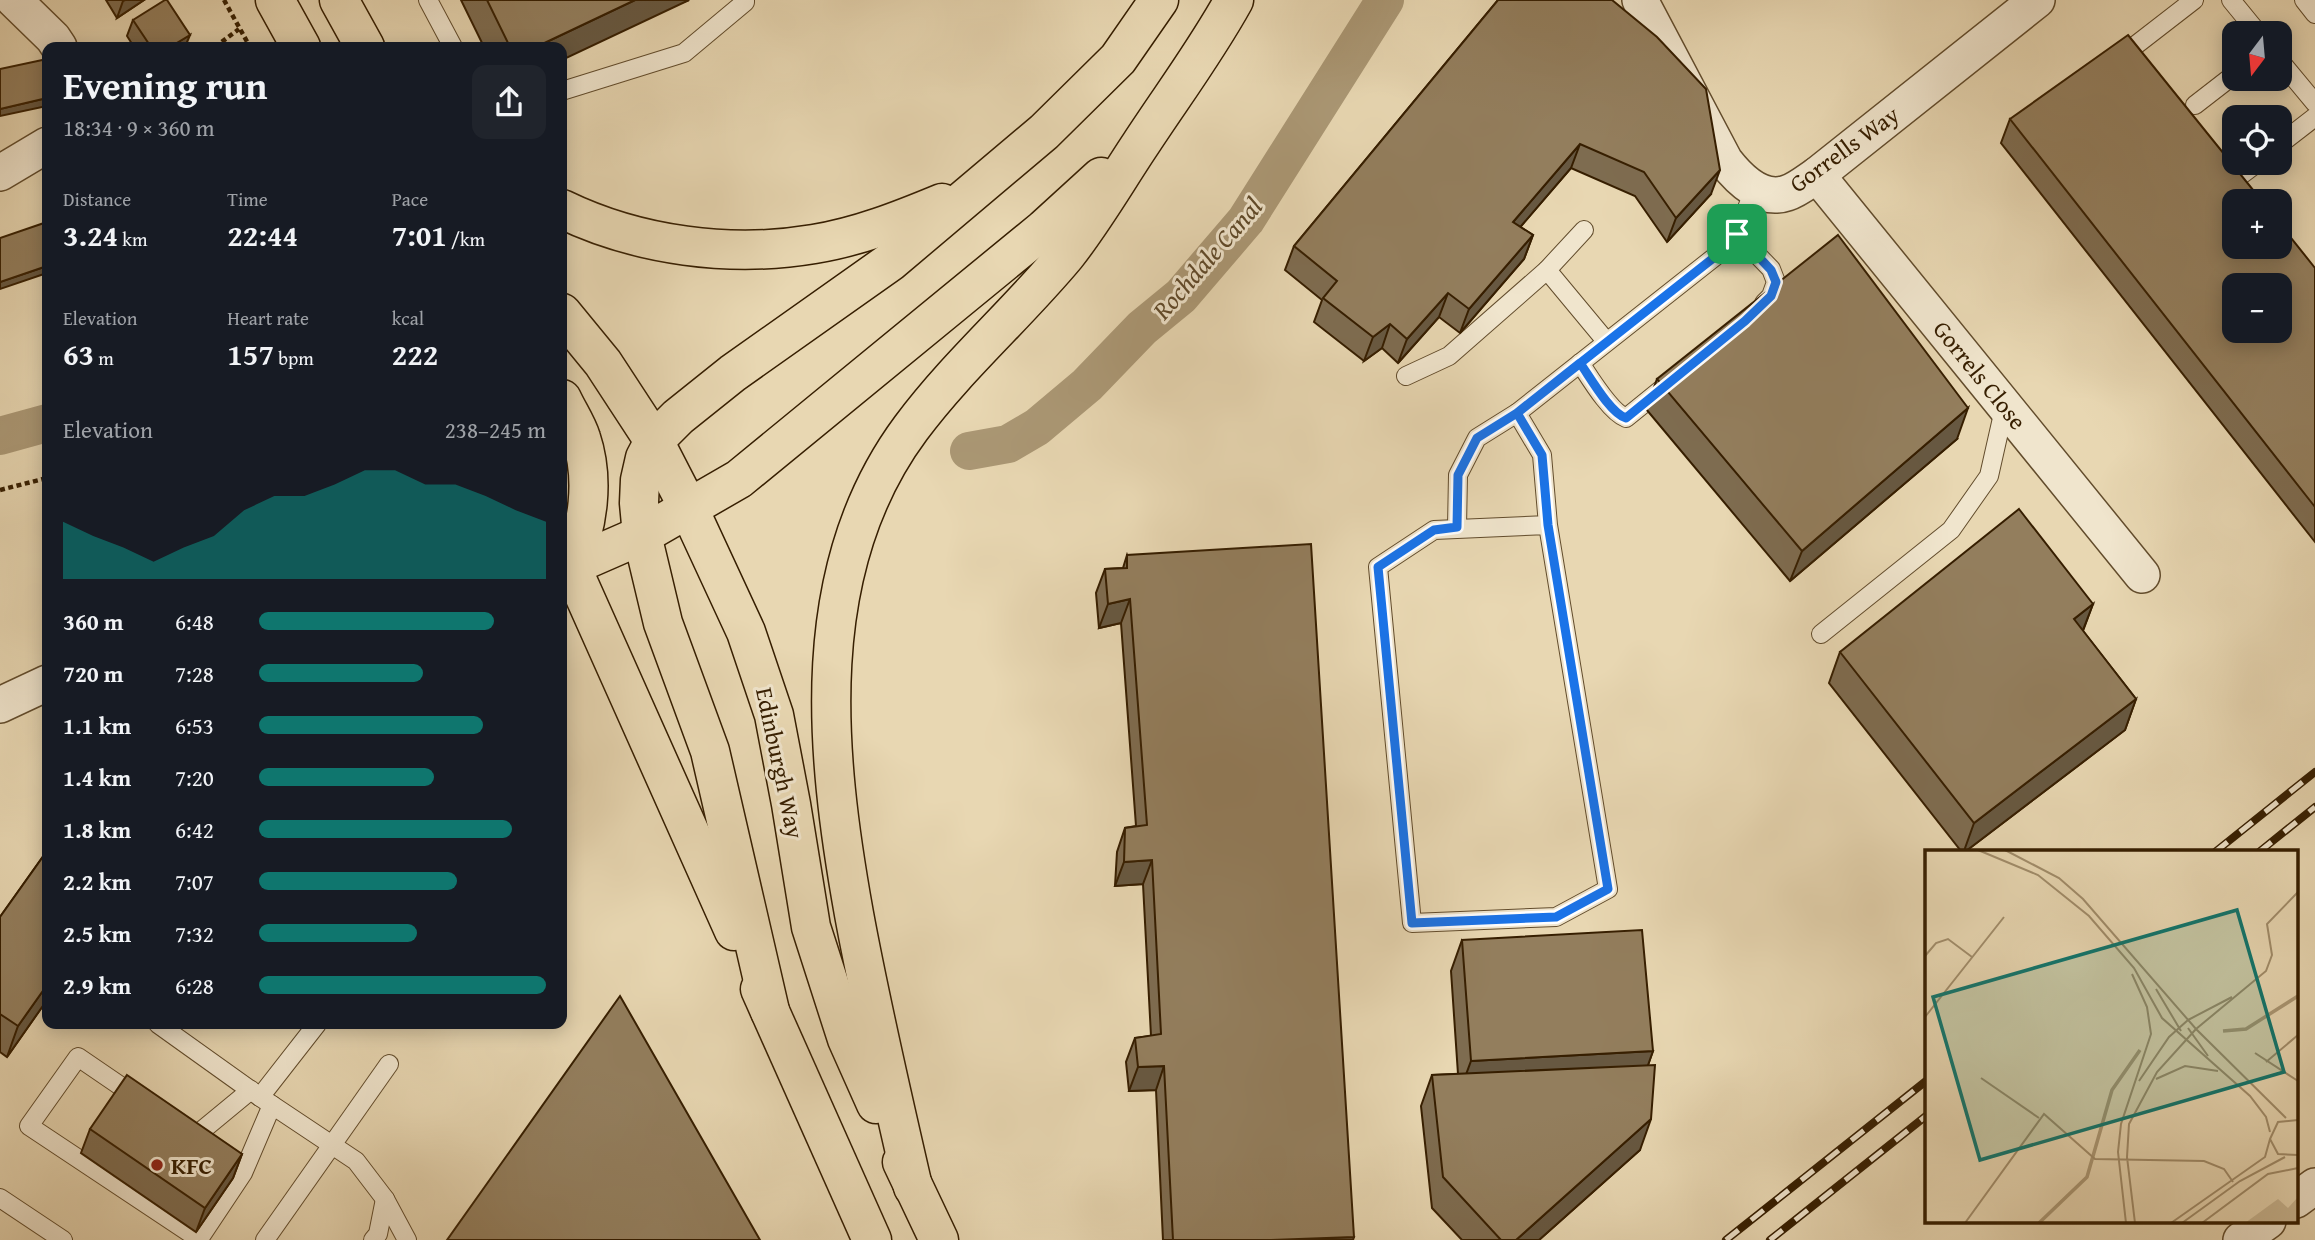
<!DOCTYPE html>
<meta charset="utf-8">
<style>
body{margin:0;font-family:"Gentium Book Plus",serif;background:#20242c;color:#f1f3f6;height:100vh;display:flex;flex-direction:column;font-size:26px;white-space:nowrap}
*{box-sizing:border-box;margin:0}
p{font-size:23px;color:#9ea1a6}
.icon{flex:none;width:38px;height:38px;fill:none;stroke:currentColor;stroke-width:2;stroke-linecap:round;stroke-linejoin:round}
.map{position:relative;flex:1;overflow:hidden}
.panel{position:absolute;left:42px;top:42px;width:525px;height:987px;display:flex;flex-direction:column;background:#171b24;border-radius:14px;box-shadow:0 4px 18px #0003}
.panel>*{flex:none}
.needle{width:46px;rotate:196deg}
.fabs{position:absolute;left:2222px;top:21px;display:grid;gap:14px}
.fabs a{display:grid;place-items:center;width:70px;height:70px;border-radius:14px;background:#171b24;box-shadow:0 4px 18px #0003;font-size:35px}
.pin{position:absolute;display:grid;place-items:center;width:60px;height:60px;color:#fff;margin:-30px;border-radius:14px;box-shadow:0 4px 10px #0006}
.round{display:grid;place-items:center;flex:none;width:74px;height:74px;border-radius:14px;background:#20242c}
.overview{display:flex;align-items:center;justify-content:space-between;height:119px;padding:0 21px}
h1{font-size:38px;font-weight:700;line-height:52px}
.stats{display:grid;grid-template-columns:repeat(3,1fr);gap:10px;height:119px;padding:7px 21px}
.stats div{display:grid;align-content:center}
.stats b{font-size:30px;font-weight:700}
.stats small{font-size:19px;font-weight:400}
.stats p{font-size:19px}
.chart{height:196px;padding:14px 21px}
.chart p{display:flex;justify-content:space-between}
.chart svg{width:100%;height:126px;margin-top:7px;fill:#0f766e;opacity:.7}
ul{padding:0 21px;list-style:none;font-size:23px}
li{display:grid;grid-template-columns:112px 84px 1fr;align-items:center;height:52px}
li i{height:18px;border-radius:9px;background:#0f766e}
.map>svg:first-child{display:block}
</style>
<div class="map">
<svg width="2315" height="1240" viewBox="0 0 2315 1240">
<rect width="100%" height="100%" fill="#e8d7b2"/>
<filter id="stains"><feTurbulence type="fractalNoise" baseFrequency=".00286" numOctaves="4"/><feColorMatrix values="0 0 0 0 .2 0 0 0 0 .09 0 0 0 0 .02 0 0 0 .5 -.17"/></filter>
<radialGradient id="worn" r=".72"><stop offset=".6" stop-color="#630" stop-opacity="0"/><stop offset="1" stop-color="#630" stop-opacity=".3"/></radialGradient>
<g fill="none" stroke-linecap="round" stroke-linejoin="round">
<!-- canal -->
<g stroke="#ab9875" stroke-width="38">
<polyline points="0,436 47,423"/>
<polyline points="969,451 1008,444 1037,427 1087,385 1142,328 1181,296 1246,220 1385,0"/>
</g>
<!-- lane casing -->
<g stroke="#624c2c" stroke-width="20">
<g id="lane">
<polyline points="428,0 453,47"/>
<polyline points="2231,0 2258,33"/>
<polyline points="2304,0 2315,14"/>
<polyline points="2132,48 2194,0"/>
<polyline points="2280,61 2315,103"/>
<polyline points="562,91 684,53 745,2 745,0"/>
<polyline points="2195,105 2235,74"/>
<polyline points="2280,144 2315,117"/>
<polyline points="2241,175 2257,163"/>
<polyline points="1737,234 1771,269 1776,282 1771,296 1764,303"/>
<polyline points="1547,270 1584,230"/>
<path d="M1580 363C1590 378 1610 412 1626 418L1668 384"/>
<polyline points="1406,376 1449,356 1547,270 1606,341"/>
<polyline points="1517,413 1542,455 1548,525 1608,889 1556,917 1412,923 1378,567 1434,530 1548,525"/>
<polyline points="1457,527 1458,475 1477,438 1517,413 1721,252 1737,234 1754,190"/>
<polyline points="1821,634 1951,530 1989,476 2005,405"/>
<polyline points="158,1024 260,1097 356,1161 385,1199 407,1240"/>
<polyline points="260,1097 317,1024"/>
<polyline points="138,1098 78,1057 29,1126 199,1239 243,1173 272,1105"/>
<polyline points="187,1132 194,1137 251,1090"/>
<polyline points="0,1198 63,1240"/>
<polyline points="265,1240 389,1064"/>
<polyline points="373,1240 378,1234 385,1199"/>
</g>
</g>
<!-- street casing -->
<g stroke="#624c2c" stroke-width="38">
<g id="street">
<polyline points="14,0 53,38 59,47"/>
<path d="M1640 0 1725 161C1739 179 1761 202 1787 193 1797 190 1808 181 1817 175L2037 0"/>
<polyline points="0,173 47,145"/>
<polyline points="1817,175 2142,575"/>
<polyline points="0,705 47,683"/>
<polyline points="2296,1200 2315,1186"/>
<polyline points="2241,1240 2268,1221"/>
</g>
</g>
<!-- highway casing -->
<g stroke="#361e00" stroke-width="41">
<g id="highway">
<polyline points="275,0 301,47"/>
<polyline points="339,0 365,47"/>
<path d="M562 209C638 246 731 258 814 244 858 237 901 220 942 203"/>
<polyline points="562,313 603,363 654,441 689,509 746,632 774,715 791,804 811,927 847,1039 876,1104"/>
<path d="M562 399C568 412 577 425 581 438 595 480 588 527 571 566"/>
<polyline points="562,546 734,931"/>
<polyline points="571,566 642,535 739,479 1044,229 1101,177"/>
<polyline points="760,989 872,1240"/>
<polyline points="770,1011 710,751 663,623 642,535 639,503 640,480 645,458 654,441 678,417 733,373 890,262 1044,132 1118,59 1159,0"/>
<polyline points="902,1162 939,1240"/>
<path d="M913 1187C892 1096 871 1006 854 914 825 753 806 569 911 428 957 366 1017 314 1066 255 1093 221 1116 181 1140 145 1172 96 1206 51 1234 0"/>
</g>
</g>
<!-- path -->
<g stroke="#361e00" stroke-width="4.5" stroke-dasharray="5 3.5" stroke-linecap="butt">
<polyline points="224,0 250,47"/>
<polyline points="215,47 239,29"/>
<polyline points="0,490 47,478"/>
</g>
<!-- lane -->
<use href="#lane" stroke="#f0e5cd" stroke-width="18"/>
<!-- street -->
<use href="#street" stroke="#f0e5cd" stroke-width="35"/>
<!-- highway -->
<use href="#highway" stroke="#e8d7b2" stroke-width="38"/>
<!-- rail casing -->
<g stroke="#361e00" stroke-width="8">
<g id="rail">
<polyline points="2215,852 2315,772"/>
<polyline points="2259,852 2315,807"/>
<polyline points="1726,1240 1926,1081"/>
<polyline points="1770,1240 1926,1116"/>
</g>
</g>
<!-- rail -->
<use href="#rail" stroke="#f0e5cd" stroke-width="5" stroke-dasharray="16" stroke-linecap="butt"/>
</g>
<!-- wall -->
<g fill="#7e6c50" stroke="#361e00" stroke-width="2">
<polygon points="106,0 144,0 117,18"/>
<polygon points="461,0 689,0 562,47 484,47"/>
<polygon points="1498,0 1711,194 1667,242 1635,196 1571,168 1520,227 1533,235 1524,259 1460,333 1439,317 1398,363 1382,348 1364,361 1314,322 1322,300 1285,270 1294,246"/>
<polygon points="133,20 185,47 134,47 127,36"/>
<polygon points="2010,119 2315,268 2315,542 2001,143"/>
<polygon points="1657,379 1957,439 1790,581 1646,409"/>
<polygon points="1127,555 1353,1240 1163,1240 1156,1090 1129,1091 1126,1062 1135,1038 1151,1036 1143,884 1115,886 1117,852 1125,828 1136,826 1121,623 1099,628 1096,593 1105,569 1123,568"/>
<polygon points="2093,604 2083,631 2136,699 2125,730 1966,851 1961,851 1829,683 1840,652"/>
<polygon points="47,851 47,1000 7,1057 0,1052 0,917"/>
<polygon points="1462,940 1653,1051 1648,1065 1640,1150 1539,1240 1462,1240 1432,1208 1421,1106 1432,1075 1458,1074 1451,971"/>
<polygon points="90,1129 242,1154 233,1178 196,1232 81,1153"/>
</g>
<!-- shaded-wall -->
<g fill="#675841" stroke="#361e00" stroke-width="2">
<polygon points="125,0 144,0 117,18 123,1"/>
<polygon points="635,0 689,0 562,60 562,47 536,47"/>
<polygon points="190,35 185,47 170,47"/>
<polygon points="47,98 47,106 0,116 0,109"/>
<polygon points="1580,144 1571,168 1504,246 1513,222"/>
<polygon points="1720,170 1711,194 1667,242 1676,218"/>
<polygon points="1533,235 1524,259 1460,333 1469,309"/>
<polygon points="47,266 47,273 0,289 0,282"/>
<polygon points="1448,293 1439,317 1398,363 1407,339"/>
<polygon points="1390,324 1382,348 1364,361 1373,337"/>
<polygon points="1968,408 1957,439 1790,581 1802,551"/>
<polygon points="1130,599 1121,623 1099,628 1108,604"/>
<polygon points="2093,604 2081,635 2074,619"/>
<polygon points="2136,699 2125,730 1966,851 1964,851 1974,823"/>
<polygon points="1152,860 1143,884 1115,886 1124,862"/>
<polygon points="47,985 47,1000 7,1057 18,1026"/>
<polygon points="1653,1051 1642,1082 1460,1091 1471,1061"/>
<polygon points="1164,1066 1156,1090 1129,1091 1138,1067"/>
<polygon points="1651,1119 1640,1150 1539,1240 1516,1240"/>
<polygon points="242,1154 233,1178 196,1232 205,1208"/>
<polygon points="1354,1237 1353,1240 1271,1240"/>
</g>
<!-- building -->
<g fill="#937e5d" stroke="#361e00" stroke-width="2" fill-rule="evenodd">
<polygon points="165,0 167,0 190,35 170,47 151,47 133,20"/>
<polygon points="487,0 635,0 536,47 510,47"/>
<polygon points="1498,0 1612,0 1657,37 1706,89 1720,170 1676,218 1644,172 1580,144 1513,222 1533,235 1469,309 1448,293 1407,339 1390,324 1373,337 1323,298 1337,281 1294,246"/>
<path d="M2128 35 2262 201H2235V247H2280V224L2315 268V507L2010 119ZM2235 285H2280V331H2235Z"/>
<polygon points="47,59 47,98 0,109 0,69"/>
<polygon points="47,222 47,266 0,282 0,238"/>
<polygon points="1838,235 1968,408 1802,551 1657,379"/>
<polygon points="2019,509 2093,604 2074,619 2136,699 1974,823 1840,652"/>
<polygon points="1311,544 1354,1237 1271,1240 1173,1240 1164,1066 1138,1067 1135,1038 1161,1034 1152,860 1124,862 1125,828 1147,825 1130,599 1108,604 1105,569 1127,568 1127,555"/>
<polygon points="47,851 47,985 18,1026 0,1014 0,917"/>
<polygon points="1642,930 1653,1051 1471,1061 1462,940"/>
<polygon points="620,996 760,1240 447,1240"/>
<polygon points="1655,1065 1651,1119 1516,1240 1501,1240 1443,1177 1432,1075"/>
<polygon points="127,1075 242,1154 205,1208 90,1129"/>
</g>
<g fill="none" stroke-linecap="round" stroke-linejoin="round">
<!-- route casing -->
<g stroke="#fff" stroke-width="14">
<path id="route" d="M1737 234 1721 252 1517 413 1477 438 1458 475 1457 527 1434 530 1378 567 1412 923 1556 917 1608 889 1548 525 1542 455 1517 413 1580 363C1590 377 1610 413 1626 418L1745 321 1771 296 1776 282 1771 270 1737 234"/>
</g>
<!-- route -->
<use href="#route" stroke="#1a73e8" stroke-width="9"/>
</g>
<!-- markers -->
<circle fill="#8f2418" stroke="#f0e5cd" stroke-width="2.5" cx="157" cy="1165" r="7"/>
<g text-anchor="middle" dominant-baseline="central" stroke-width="6" stroke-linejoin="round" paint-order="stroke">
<!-- street labels -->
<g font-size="24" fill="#361e00" stroke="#f0e5cd">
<text transform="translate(1844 149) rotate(-36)">Gorrells Way</text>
<text transform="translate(1980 375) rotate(51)">Gorrels Close</text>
<text transform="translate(780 763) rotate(78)">Edinburgh Way</text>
</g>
<!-- poi labels -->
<g font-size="24" font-weight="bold" fill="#361e00" stroke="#f0e5cd" text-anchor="start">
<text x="171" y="1165">KFC</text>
</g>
<!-- water labels -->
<g font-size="26" font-style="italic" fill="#5f4929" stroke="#f0e5cd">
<text transform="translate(1207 258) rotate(-49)">Rochdale Canal</text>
</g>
</g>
<!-- overview -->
<g transform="translate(1925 850)">
<rect width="373" height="373" fill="#e8d7b2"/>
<path d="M373 347V373H320L353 349 363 358Z" fill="#cab894"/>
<path fill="none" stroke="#ab9875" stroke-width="3.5" d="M298 181 321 179 373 146M114 373 162 327 187 240 215 200"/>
<path fill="none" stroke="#a18d6b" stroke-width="2" d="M53 0 113 25 164 66 209 118 237 168 325 246 341 267 345 282M80 0 134 28 158 49 271 179 361 268M0 106 11 93 23 89 47 107M231 139 256 181M0 167 79 67M263 170 307 147M263 178 283 206M271 179 341 121 347 105 342 74 373 42M330 203 373 231M341 212 373 185M56 228 114 268M231 229 260 216 293 221M214 231 244 187 263 170M373 270 353 272 345 289 353 304 373 305M40 373 119 264 170 309 279 311 299 319 308 332M201 373 193 302 196 274 226 184 222 157 207 124M210 373 202 307 204 274 232 222 271 179M246 373 340 307 345 289M257 373 315 331 360 307M277 373 343 324 373 318"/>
<path fill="#0f766e" fill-opacity="0.15" stroke="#0f766e" stroke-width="3.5" d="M312 60 359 222 55 310 8 147Z"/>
<rect width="373" height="373" fill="none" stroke="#361e00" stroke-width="3.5"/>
</g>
<rect width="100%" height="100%" filter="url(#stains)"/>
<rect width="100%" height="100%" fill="url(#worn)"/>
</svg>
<div class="fabs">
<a><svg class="needle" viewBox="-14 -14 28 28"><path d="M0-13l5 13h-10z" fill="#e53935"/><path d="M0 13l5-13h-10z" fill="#9ea1a6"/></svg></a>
<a><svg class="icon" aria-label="locate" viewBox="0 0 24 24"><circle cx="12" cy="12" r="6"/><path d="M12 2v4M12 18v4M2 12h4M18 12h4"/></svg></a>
<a>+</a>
<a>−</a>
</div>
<div class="pin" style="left:1737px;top:234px;background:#1e9e55"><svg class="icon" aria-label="arrive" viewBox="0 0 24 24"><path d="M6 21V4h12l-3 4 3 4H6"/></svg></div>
<section class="panel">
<div class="overview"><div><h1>Evening run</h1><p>18:34 · 9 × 360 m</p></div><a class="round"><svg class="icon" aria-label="share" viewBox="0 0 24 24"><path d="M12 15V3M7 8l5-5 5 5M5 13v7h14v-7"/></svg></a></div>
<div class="stats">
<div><p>Distance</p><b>3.24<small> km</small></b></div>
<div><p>Time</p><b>22:44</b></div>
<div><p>Pace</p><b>7:01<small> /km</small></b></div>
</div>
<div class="stats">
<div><p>Elevation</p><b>63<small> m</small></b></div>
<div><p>Heart rate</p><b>157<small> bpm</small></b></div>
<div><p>kcal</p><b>222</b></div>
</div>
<div class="chart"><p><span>Elevation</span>238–245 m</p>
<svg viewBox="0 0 160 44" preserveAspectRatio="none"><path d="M0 44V24L10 29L20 33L30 38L40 33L50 29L60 20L70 15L80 15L90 11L100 6L110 6L120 11L130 11L140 15L150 20L160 24V44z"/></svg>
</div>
<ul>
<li><b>360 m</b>6:48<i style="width:82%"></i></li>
<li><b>720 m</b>7:28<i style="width:57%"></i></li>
<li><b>1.1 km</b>6:53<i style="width:78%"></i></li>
<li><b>1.4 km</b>7:20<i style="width:61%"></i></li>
<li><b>1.8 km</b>6:42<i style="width:88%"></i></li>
<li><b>2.2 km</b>7:07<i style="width:69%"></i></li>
<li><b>2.5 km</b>7:32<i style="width:55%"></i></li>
<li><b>2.9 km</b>6:28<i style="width:100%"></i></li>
</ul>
</section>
</div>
